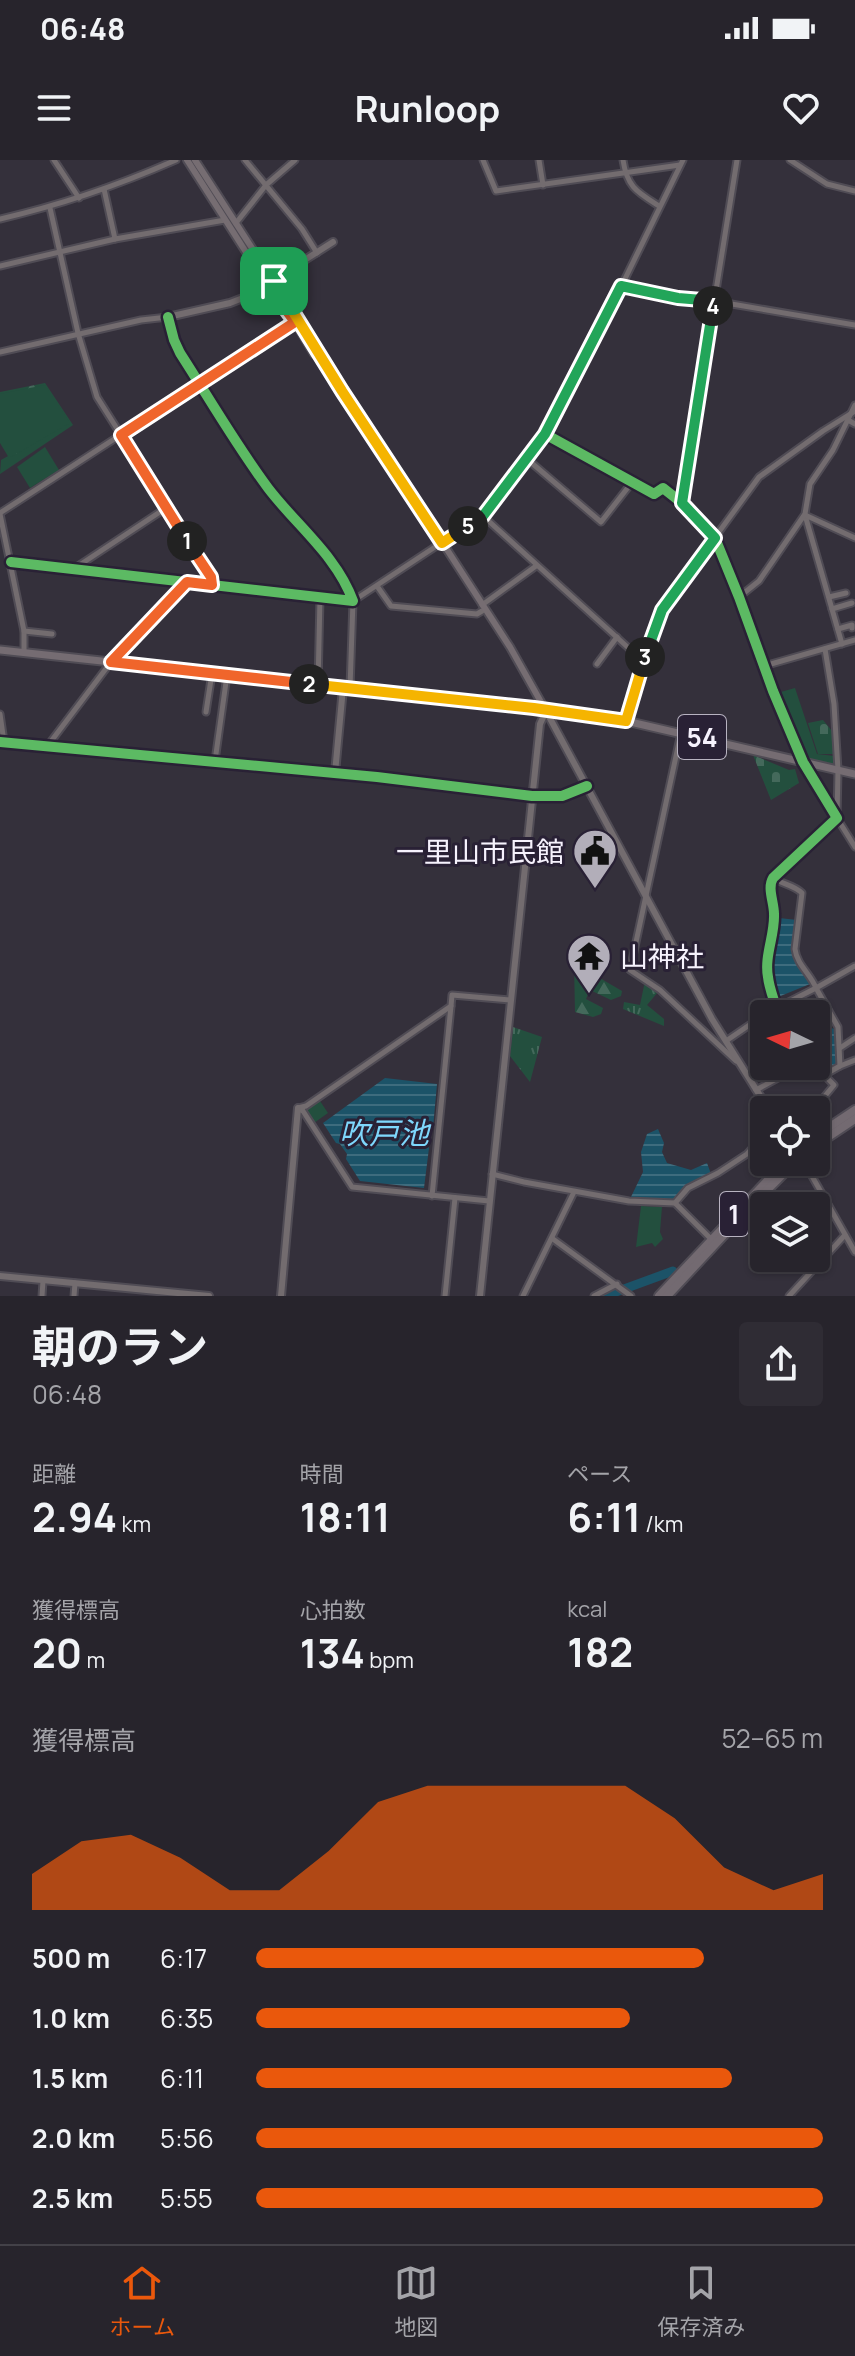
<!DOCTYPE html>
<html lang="ja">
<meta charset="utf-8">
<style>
body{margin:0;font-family:Manrope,"Noto Sans JP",sans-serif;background:#2f2c34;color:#f1f3f6;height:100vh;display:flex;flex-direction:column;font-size:30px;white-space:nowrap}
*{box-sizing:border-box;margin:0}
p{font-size:26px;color:#a4a4a9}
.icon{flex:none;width:44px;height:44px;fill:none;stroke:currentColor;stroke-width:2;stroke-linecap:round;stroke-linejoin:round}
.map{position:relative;height:1136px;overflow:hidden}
.panel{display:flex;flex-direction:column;background:#27242c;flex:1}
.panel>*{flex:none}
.needle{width:52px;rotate:275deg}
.controls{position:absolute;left:750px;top:840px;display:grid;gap:16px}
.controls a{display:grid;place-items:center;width:80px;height:80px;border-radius:8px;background:#27242c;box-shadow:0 2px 6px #0004,0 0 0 2px #434148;font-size:40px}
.pin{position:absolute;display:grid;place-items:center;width:68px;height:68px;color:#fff;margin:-34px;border-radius:16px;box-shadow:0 4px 12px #0006}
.km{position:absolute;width:40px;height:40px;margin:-20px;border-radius:50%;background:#222;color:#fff;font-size:22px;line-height:40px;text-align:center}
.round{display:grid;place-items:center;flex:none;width:84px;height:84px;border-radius:8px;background:#2f2c34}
.head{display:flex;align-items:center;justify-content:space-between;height:136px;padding:0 32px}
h1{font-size:44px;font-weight:700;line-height:60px}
.metrics{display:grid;grid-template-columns:repeat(3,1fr);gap:12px;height:136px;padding:8px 32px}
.metrics div{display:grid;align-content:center}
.metrics b{font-size:40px;font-weight:700}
.metrics small{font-size:22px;font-weight:400}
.metrics p{font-size:22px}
.chart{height:224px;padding:16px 32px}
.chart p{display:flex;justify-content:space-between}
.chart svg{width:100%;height:144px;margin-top:8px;fill:#ea580c;opacity:.7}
ul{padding:0 32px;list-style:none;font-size:26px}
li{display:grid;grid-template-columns:128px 96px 1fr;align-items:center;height:60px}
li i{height:20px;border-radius:10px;background:#ea580c}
.status{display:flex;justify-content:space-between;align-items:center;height:56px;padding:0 40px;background:#27242c;direction:ltr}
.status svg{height:22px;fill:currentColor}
header{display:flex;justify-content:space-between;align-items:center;height:104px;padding:0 32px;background:#27242c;font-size:36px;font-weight:700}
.menu{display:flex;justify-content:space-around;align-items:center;height:112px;border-top:2px solid #434148;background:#27242c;font-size:22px;color:#a4a4a9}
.menu a{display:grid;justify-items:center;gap:4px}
.menu .current{color:#ea580c}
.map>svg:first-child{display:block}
</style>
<div class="status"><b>06:48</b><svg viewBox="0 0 49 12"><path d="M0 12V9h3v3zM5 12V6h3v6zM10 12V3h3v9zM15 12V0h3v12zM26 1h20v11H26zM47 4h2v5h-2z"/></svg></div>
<header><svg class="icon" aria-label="menu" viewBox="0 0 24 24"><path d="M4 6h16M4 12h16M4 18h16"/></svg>Runloop<svg class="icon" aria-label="heart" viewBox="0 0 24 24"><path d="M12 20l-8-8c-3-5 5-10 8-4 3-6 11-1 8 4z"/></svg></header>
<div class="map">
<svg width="855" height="1136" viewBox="0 0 855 1136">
<defs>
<pattern id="grass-tufts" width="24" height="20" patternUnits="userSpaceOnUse" patternTransform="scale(2)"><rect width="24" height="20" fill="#234f3e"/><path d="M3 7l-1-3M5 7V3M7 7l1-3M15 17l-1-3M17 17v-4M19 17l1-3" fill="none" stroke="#44695b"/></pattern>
<pattern id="forest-firs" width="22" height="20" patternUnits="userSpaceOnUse" patternTransform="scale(2)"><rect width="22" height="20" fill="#234f3e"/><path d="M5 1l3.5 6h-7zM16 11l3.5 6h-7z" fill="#44695b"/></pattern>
<pattern id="cemetery-stones" width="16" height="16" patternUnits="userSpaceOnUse" patternTransform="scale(2)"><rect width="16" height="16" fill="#234f3e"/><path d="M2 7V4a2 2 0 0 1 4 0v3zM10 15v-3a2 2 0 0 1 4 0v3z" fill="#44695b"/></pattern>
<pattern id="water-rules" width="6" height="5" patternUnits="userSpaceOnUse" patternTransform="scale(2)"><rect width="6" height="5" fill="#1c5368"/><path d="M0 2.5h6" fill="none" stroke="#3e6c7e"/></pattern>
</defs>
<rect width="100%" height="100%" fill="#34303b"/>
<!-- grass -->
<g fill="url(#grass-tufts)">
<polygon points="645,821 658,832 647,845 664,859 664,866 623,849 624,842 640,845"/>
<polygon points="513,867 542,877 530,922 510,896"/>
</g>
<!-- forest -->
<g fill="url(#forest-firs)">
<polygon points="45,223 73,265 0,314 1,300 67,263 0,236 0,232"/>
<polygon points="574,803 622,831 621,836 611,840 590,830 586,839 603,848 601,854 593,857 575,852"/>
</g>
<!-- cemetery -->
<g fill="url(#cemetery-stones)">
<polygon points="823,560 832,571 834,594 818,594 808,563"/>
<polygon points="753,595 789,610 795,609 799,623 771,640"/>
</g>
<!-- park -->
<g fill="#234f3e">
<polygon points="45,225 70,263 9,298 0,283 0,234"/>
<polygon points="45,287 59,310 30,328 17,307"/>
<polygon points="795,528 817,594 835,596 836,605 804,598 777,533"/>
<polygon points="320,941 328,953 314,963 305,950"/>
<polygon points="641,1046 662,1047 660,1072 663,1079 655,1087 652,1083 636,1087"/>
</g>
<!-- water -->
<g fill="url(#water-rules)">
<path d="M779 758 797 760C791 789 788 798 812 818L810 824 778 837 770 805Z"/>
<polygon points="831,868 835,869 837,900 835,905 825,909 816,904 816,879"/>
<polygon points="385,918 437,924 433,968 428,972 427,984 429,988 424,1028 360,1021 346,999 347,994 340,984 336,983 323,963"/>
<polygon points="658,969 664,983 662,992 667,1003 691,1010 707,1003 711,1014 686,1026 671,1042 630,1039 643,1012 641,992 647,974"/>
</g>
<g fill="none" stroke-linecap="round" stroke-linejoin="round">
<!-- river -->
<polyline stroke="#1c5368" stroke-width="9" points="605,1136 673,1111"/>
<!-- minor casing -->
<g stroke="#504c55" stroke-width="9">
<g id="minor">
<polyline points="54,0 79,38"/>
<polyline points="245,0 302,69 317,93"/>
<polyline points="483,0 496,31 680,5"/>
<polyline points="539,0 543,25"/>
<path d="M623 0C627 27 637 32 659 46"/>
<polyline points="790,0 827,24 855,31"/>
<polyline points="104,29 115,79"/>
<polyline points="50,48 78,173 97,237 211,417 212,425"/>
<path d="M0 59C61 45 119 25 176 0"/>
<polyline points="236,63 266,25 295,0"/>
<polyline points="0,106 115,79 225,60"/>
<polyline points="621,126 678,138 714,141 855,165"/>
<path d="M0 192 141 160 168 157 174 180 180 193C209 238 236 285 268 328 296 365 337 396 353 441L11 402"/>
<polyline points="848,260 855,264"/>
<path d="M545 274 654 334 663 328 682 343 715 378 739 437 773 531 803 602 837 658 773 718C767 728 774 742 774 754 775 775 764 796 768 817 769 827 773 837 776 847"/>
<polyline points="527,299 601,362 633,321"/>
<polyline points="682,342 737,0"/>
<polyline points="0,353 295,162"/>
<polyline points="0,354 24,471 24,492"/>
<polyline points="805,355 842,484"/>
<polyline points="805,355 855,378"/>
<polyline points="483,356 644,502"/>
<polyline points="442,383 483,356 545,274 599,172 683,0"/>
<polyline points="75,408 166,348"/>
<polyline points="377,426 391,446 477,454 482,451"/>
<polyline points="739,437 759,421 805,354 810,324 833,290 855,245"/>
<polyline points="829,437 846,433"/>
<polyline points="482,445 536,406"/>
<polyline points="832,449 852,443"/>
<polyline points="838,469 852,465 852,468"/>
<polyline points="24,471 52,474"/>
<polyline points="825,489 834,544 838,610 837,658 855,687"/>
<polyline points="597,504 617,477"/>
<polyline points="764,506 855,480"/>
<polyline points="318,525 320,438"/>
<polyline points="350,528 353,441 438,385"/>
<polyline points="206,552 212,513"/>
<polyline points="0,554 4,582"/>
<polyline points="626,561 655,468 662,450 759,317 823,271 855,251"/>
<polyline points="681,573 630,810 660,830 736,901"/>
<polyline points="0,582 377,617 532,636"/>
<polyline points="49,584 111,502 187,422"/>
<polyline points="215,601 227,515"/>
<path d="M773 718C782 724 794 725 802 733L795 789C797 805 810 813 816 828L855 806"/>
<polyline points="765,854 816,828 838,867 840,906 824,915 808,906"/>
<polyline points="726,881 764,855"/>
<polyline points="840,888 855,878"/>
<polyline points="840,906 855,900"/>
<polyline points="824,915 834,925 820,942 819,951 829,966"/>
<polyline points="756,930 800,906"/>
<polyline points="804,1002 855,1092"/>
<polyline points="492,1014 524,1022 629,1041 675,1043 711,1079"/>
<polyline points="432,1036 451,846"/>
<polyline points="489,1041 352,1027 303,951 298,948 306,946 451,846 452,835 511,840"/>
<polyline points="675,1043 688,1028 718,1013 747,994 764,975"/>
<polyline points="553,1079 631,1136"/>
<polyline points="42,1136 43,1121"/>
<polyline points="74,1136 75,1123"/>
<polyline points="445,1136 455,1038"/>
<polyline points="523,1136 574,1032"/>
<polyline points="594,1136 617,1124"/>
<polyline points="789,1136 845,1075"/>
</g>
</g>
<!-- tertiary casing -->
<g stroke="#504c55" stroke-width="10">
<g id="tertiary">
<polyline points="168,157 230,143 248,136 333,82"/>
<polyline points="546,551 712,859 769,950"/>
<polyline points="335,613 343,528"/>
<polyline points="532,636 562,636 587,626"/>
<polyline points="0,1116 209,1136"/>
<polyline points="281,1136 298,948"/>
<polyline points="480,1136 540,564 546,551"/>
</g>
</g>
<!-- secondary casing -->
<g stroke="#504c55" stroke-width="10">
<g id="secondary">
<polyline points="187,0 260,114 295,162 314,194"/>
<polyline points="195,0 510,487 546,551"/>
</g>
</g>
<!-- primary casing -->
<g stroke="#504c55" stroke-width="11">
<polyline id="primary" points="0,490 534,548 626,561 855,614"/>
</g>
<!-- trunk casing -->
<g stroke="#504c55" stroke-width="12">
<g id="trunk">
<polyline points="816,976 855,950"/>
<polyline points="816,985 855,959"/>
<polyline points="659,1136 785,1002"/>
<polyline points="667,1136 745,1052 795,1002"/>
</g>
</g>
<!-- minor -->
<use href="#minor" stroke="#736c6f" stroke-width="5"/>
<!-- tertiary -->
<use href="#tertiary" stroke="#736c6f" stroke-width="6"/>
<!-- secondary -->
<use href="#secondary" stroke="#766d72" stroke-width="6"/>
<!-- primary -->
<use href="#primary" stroke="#756c72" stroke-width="7"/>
<!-- trunk -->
<use href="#trunk" stroke="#736a71" stroke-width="8"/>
<!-- cycleway casing -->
<g stroke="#292135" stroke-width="15">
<g id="cycleway">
<path d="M545 274 654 334 663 328 682 343 715 378 739 437 773 531 803 602 837 658 773 718C767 728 774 742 774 754 775 775 764 796 768 817 769 827 773 837 776 847"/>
<path d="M11 402 353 441C337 396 296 365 268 328 236 285 209 238 180 193L174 180 168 157"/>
<polyline points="0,582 377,617 532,636 562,636 587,626"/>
</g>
</g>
<!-- cycleway -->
<use href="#cycleway" stroke="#5cba63" stroke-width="10"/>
</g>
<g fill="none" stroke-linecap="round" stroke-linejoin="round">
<!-- split-1 casing -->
<g stroke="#fff" stroke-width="16">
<polyline id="split-1" points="187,381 121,275 295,162 267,124 274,121"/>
</g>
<!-- split-2 casing -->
<g stroke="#fff" stroke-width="16">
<polyline id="split-2" points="187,381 211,417 212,425 187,422 111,502 309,524"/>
</g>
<!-- split-3 casing -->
<g stroke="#fff" stroke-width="16">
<polyline id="split-3" points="309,524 534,548 626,561 645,497"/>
</g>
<!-- split-4 casing -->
<g stroke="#fff" stroke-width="16">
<polyline id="split-4" points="645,497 662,450 715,378 682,343 713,146"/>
</g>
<!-- split-5 casing -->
<g stroke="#fff" stroke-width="16">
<polyline id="split-5" points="468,366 483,356 545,274 621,126 678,138 714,141 713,146"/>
</g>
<!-- split-6 casing -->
<g stroke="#fff" stroke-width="16">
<polyline id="split-6" points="274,121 342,231 442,383 468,366"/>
</g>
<!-- split-1 -->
<use href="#split-1" stroke="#f0652b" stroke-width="10"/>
<!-- split-2 -->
<use href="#split-2" stroke="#f0652b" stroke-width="10"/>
<!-- split-3 -->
<use href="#split-3" stroke="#f5b400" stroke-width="10"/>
<!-- split-4 -->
<use href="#split-4" stroke="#22a559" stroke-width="10"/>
<!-- split-5 -->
<use href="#split-5" stroke="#22a559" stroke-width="10"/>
<!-- split-6 -->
<use href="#split-6" stroke="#f5b400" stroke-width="10"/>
</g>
<!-- icons -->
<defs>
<g id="civic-pin" transform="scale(2.3)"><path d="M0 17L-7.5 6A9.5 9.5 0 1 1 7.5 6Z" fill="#b2aeb9" stroke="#292135"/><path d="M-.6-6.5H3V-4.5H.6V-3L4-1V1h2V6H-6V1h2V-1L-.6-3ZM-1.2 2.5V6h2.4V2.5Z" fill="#111"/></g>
<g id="temple-pin" transform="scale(2.3)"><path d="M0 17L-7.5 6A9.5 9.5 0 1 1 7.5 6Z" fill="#b2aeb9" stroke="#292135"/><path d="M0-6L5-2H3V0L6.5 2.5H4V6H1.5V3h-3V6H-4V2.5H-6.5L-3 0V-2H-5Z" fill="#111"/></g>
</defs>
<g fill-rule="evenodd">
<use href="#civic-pin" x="595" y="691"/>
<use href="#temple-pin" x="589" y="796"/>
</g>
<g text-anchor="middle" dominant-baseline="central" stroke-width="6" stroke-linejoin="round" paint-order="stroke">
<!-- shield labels -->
<g fill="#292135" stroke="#b8b3c1" stroke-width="2">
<rect x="678" y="555" width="48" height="44" rx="6"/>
<rect x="720" y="1032" width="28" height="44" rx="6"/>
</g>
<g font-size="26" font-weight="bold" fill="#f6f2fd">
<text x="702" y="577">54</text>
<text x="734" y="1054">1</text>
</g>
<!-- poi labels -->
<g font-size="28" fill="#f6f2fd" stroke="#292135" text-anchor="end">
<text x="564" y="691">一里山市民館</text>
<text x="620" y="796" text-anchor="start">山神社</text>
</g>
<!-- water labels -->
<g font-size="30" font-style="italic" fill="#7ed7fc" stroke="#292135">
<text x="384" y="972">吹戸池</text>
</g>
</g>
</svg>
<div class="controls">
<a><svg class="needle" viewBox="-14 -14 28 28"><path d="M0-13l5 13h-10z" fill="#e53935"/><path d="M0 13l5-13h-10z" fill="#a4a4a9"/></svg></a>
<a><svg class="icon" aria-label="locate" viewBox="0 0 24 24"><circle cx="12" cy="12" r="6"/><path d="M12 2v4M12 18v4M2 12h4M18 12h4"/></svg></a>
<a><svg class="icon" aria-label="layers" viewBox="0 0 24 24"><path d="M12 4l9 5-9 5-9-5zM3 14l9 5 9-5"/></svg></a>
</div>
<div class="pin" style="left:274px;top:121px;background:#1e9e55"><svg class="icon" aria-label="arrive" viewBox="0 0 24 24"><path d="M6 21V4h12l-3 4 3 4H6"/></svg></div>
<b class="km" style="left:187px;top:381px">1</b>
<b class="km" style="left:309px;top:524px">2</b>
<b class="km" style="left:645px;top:497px">3</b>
<b class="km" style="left:713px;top:146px">4</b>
<b class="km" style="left:468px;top:366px">5</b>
</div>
<section class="panel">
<div class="head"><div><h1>朝のラン</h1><p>06:48</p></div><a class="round"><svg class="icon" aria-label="share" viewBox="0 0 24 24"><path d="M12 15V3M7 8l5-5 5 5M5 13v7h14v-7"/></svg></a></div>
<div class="metrics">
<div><p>距離</p><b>2.94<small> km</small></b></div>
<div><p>時間</p><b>18:11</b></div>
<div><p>ペース</p><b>6:11<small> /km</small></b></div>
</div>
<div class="metrics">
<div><p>獲得標高</p><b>20<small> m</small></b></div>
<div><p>心拍数</p><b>134<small> bpm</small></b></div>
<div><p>kcal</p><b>182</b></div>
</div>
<div class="chart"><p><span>獲得標高</span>52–65 m</p>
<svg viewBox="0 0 160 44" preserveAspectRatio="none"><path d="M0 44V33L10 23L20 21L30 28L40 38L50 38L60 26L70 11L80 6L90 6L100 6L110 6L120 6L130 16L140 31L150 38L160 33V44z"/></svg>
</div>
<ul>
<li><b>500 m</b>6:17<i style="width:79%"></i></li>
<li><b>1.0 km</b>6:35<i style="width:66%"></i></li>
<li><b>1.5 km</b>6:11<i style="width:84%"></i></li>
<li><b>2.0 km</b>5:56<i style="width:100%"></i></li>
<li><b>2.5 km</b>5:55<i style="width:100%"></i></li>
</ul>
</section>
<nav class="menu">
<a class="current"><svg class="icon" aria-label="home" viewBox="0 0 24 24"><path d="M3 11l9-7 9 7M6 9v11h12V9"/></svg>ホーム</a>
<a><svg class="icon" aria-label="map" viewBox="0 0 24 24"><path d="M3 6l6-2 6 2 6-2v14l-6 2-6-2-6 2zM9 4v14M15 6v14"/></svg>地図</a>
<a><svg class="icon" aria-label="saved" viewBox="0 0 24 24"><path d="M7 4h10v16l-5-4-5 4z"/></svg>保存済み</a>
</nav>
